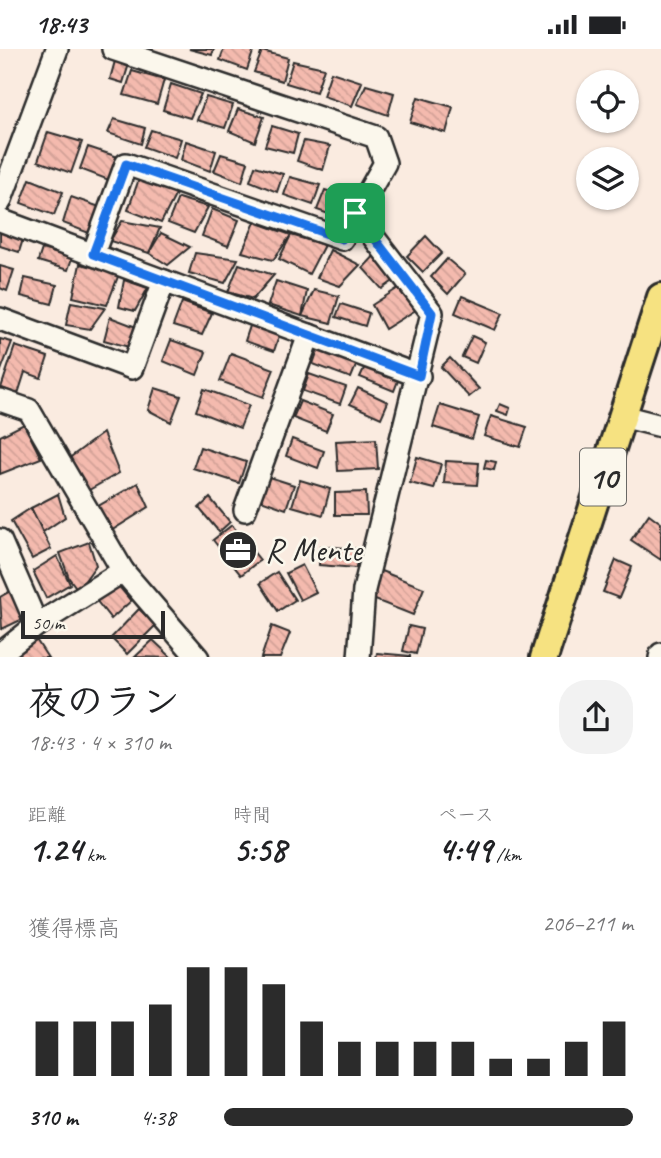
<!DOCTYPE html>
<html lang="ja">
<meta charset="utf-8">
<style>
body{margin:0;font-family:Caveat,"Klee One",sans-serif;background:#f2f2f2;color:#202124;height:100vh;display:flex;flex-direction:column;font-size:26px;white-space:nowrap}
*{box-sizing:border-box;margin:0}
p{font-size:23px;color:#757577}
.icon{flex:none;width:38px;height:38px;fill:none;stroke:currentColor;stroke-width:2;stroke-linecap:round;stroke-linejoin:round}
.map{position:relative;height:608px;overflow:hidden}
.side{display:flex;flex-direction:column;background:#fff;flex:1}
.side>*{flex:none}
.buttons{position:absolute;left:576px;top:21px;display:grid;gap:14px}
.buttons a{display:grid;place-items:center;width:63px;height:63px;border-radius:50%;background:#fff;box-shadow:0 2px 5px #0004;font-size:35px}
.scale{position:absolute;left:21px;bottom:18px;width:144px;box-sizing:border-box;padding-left:7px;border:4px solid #2b2b2b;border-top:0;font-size:19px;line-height:24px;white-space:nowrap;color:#2b2b2b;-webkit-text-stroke:5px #fbf7ec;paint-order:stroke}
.pin{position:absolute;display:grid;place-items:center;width:60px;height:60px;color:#fff;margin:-30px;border-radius:14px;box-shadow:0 4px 10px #0006}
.round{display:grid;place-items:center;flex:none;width:74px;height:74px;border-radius:28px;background:#f2f2f2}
.summary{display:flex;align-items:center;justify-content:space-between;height:119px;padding:0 28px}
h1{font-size:38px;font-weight:800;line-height:52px}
.metrics{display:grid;grid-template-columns:repeat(3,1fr);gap:10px;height:119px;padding:7px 28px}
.metrics div{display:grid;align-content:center}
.metrics b{font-size:35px;font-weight:800}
.metrics small{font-size:19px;font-weight:400}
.metrics p{font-size:19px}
.chart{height:196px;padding:14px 28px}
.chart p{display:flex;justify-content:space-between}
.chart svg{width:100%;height:126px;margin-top:7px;stroke:#2b2b2b;stroke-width:6}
ul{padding:0 28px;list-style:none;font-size:23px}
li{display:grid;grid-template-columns:112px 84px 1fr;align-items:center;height:52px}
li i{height:18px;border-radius:9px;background:#2b2b2b}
.status{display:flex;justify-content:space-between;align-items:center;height:49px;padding:0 35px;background:#fff;direction:ltr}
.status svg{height:19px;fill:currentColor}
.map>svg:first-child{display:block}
</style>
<div class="status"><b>18:43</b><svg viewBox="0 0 49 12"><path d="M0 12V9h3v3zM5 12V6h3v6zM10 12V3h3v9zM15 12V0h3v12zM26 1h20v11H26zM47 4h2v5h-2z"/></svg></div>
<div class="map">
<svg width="661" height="609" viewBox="0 0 661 609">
<defs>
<pattern id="building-back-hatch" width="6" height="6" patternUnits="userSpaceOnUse" patternTransform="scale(1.75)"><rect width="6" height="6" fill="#f4baae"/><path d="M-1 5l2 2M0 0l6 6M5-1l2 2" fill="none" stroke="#d1a096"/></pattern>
</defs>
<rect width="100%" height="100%" fill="#faebe0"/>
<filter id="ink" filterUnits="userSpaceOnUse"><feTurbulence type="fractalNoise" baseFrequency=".0143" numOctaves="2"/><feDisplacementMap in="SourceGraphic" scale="14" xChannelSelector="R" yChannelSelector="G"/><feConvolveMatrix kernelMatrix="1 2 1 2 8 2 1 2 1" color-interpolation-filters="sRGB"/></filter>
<g filter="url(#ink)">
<!-- building -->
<g fill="url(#building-back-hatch)" stroke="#2b2b2b" stroke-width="2">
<polygon points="189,0 214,0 212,6"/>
<polygon points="224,0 254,0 247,21 220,11"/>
<polygon points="262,2 288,9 282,32 254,23"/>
<polygon points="115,12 129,15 123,34 110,30"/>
<polygon points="293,12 324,19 316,43 286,34"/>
<polygon points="132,22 164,31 157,55 124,46"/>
<polygon points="331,23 362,33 352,57 323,47"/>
<polygon points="171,35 201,45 190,69 163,61"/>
<polygon points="366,36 394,44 388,66 357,55"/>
<polygon points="206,48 233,56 225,79 197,71"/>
<polygon points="418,48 453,58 446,84 410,73"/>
<polygon points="238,60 264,68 255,93 229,82"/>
<polygon points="114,70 145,79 141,95 108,84"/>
<polygon points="272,77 298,85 293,104 265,97"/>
<polygon points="151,81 181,90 175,109 144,98"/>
<polygon points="48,83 82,93 71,124 38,112"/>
<polygon points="186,92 216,102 210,122 181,111"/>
<polygon points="304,92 330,97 323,121 297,112"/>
<polygon points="88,98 121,109 114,133 80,120"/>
<polygon points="221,105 248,113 242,133 214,122"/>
<polygon points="255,117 283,125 277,143 250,132"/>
<polygon points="290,128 320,136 313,156 284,146"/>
<polygon points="30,130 63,143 54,166 21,154"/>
<polygon points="139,130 177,143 161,174 128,161"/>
<polygon points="325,141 352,150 346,171 317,161"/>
<polygon points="71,148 103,159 94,186 63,174"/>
<polygon points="178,149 208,158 194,184 168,174"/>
<polygon points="212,160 239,171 228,197 202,187"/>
<polygon points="122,172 160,179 149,204 110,192"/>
<polygon points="255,173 291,186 273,211 242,203"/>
<polygon points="0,175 25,184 19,203 0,197"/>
<polygon points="161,184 190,198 168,216 149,204"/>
<polygon points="291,186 324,196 309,225 279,210"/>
<polygon points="426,187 442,204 423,223 407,207"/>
<polygon points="42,200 72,209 68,221 38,212"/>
<polygon points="330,201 360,216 340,237 317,229"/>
<polygon points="378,203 399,228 382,240 363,219"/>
<polygon points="195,204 238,210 225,234 189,224"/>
<polygon points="447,210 465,225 448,245 431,228"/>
<polygon points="80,215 119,225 107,256 73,248"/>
<polygon points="239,215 274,226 253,250 228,243"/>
<polygon points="0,217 14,221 7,242 0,239"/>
<polygon points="25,229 57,236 52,255 21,247"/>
<polygon points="124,231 148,239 135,262 119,258"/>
<polygon points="276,232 307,242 302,267 268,256"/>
<polygon points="403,236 419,259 385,280 372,256"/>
<polygon points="314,241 339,247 331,274 302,267"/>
<polygon points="462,247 503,264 495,281 455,264"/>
<polygon points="71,253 105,259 90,280 66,276"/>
<polygon points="182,253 212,264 202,286 173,277"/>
<polygon points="341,255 369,264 365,277 336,268"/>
<polygon points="110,268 139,279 129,298 104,291"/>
<polygon points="251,274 280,284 274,302 245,292"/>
<polygon points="472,287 485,293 476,314 462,308"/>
<polygon points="0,290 12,293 0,324"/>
<polygon points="171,291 206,303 197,326 163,312"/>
<polygon points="15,297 48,308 41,329 25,323 18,345 1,339"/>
<polygon points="319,298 358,312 351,329 313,315"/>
<polygon points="231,304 274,320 263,348 220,332"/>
<polygon points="450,309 479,340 469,348 441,318"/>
<polygon points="366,315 399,329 394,342 360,328"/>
<polygon points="309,325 346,338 340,355 303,342"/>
<polygon points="155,339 181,347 171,373 148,361"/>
<polygon points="358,339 388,353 381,369 350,355"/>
<polygon points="204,340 249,356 240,379 196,362"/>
<polygon points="300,352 333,365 326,382 293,369"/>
<polygon points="500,355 510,359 508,366 497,362"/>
<polygon points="440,356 479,368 472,390 433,378"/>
<polygon points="491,367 527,378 520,398 484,387"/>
<polygon points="24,375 41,409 0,425 0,387"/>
<polygon points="103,384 119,424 82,445 64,413"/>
<polygon points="292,390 324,402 318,419 286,407"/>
<polygon points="376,390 378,420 338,422 336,392"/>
<polygon points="200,398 246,413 239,434 193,419"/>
<polygon points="417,408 441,415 434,440 410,434"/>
<polygon points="486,411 496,413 494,421 484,419"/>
<polygon points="446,412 479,414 477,436 444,434"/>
<polygon points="266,427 294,436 286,460 258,450"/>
<polygon points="300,431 330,440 323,466 292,457"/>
<polygon points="138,434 149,458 106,485 95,459"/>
<polygon points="366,443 367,466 335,466 335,444"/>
<polygon points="58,445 65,468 43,483 31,459"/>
<polygon points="210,449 230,473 219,483 199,459"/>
<polygon points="31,459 51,500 32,510 11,472"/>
<polygon points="649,465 661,474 661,511 631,491"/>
<polygon points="232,476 260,511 241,526 213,491"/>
<polygon points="89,493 96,516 78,541 69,529 60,504"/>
<polygon points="320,497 357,500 356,519 319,516"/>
<polygon points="57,507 70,535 46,549 33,522"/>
<polygon points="616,511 632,518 619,549 603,543"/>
<polygon points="302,516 316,543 300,551 286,524"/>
<polygon points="376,520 424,539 413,566 365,547"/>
<polygon points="277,523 295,551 278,562 260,534"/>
<polygon points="118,536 131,552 111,570 96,551"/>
<polygon points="16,539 27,568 2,580 0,548"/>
<polygon points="139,560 156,576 127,605 111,589"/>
<polygon points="272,577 290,584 280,609 261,609"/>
<polygon points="409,577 422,580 416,605 403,602"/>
<polygon points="35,589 48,609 18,609 14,603"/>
<polygon points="153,591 172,609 135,608"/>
<polygon points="377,604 410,607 410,609 376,609"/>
</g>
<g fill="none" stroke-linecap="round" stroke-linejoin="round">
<!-- minor casing -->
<g stroke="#2b2b2b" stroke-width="26">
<g id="minor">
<polyline points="0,153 57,0"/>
<polyline points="355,164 432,264 364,541 359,609"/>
<polyline points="0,171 419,327"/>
<polyline points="93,205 126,115 342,190 385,114 376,88 113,0"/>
<polyline points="0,270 132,319 164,232"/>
<polyline points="0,351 29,361 123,522"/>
<polyline points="622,367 661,377"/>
<polyline points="245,461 309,286"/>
<polyline points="0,491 37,576"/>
<polyline points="0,605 37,576 123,522 198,609"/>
<polyline points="660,609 661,605"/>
</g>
</g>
<!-- major casing -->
<g stroke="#2b2b2b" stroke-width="32">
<polyline id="major" points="544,609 661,248"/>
</g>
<!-- minor -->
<use href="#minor" stroke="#fbf7ec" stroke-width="21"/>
<!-- major -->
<use href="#major" stroke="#f6e281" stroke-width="26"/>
</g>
</g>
<g fill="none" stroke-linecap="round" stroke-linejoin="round" filter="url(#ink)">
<!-- route casing -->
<g stroke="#fff" stroke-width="14">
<polygon id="route" points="126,115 342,190 355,164 432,264 419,327 93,205"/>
</g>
<!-- route -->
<use href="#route" stroke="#1a73e8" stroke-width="9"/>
</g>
<!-- icons -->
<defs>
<g id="office-disc" transform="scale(2.0125)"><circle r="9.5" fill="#2b2b2b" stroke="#fbf7ec"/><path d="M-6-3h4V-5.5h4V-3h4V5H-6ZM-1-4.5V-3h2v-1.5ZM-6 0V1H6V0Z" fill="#fff"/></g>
</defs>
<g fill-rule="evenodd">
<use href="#office-disc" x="238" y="501"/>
</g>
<g text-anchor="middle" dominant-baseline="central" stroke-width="5" stroke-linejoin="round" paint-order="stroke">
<!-- shield labels -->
<rect fill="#fbf7ec" stroke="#696865" stroke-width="2" x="580" y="399.5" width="46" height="57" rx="5"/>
<g font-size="32" font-weight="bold" fill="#2b2b2b">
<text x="603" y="428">10</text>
</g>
<!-- poi labels -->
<g font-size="33" fill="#2b2b2b" stroke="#fbf7ec" text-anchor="start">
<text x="265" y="501">R Mente</text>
</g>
</g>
</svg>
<div class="buttons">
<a><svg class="icon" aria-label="locate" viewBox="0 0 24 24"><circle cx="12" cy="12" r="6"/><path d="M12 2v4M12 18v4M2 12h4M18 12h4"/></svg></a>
<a><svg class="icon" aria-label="layers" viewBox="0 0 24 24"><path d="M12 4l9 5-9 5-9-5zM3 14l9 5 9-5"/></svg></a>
</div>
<div class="scale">50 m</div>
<div class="pin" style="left:355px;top:164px;background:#1e9e55"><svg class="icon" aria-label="arrive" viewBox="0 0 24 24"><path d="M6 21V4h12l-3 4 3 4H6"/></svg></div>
</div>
<section class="side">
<div class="summary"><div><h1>夜のラン</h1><p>18:43 · 4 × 310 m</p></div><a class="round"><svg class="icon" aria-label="share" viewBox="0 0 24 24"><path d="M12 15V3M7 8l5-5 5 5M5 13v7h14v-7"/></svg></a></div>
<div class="metrics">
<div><p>距離</p><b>1.24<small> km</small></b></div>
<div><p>時間</p><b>5:58</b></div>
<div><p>ペース</p><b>4:49<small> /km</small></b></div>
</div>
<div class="chart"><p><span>獲得標高</span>206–211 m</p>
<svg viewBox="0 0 160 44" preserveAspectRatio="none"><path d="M5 44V25M15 44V25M25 44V25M35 44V19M45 44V6M55 44V6M65 44V12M75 44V25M85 44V32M95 44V32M105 44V32M115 44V32M125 44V38M135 44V38M145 44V32M155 44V25"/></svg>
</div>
<ul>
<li><b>310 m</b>4:38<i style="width:100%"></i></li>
</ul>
</section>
